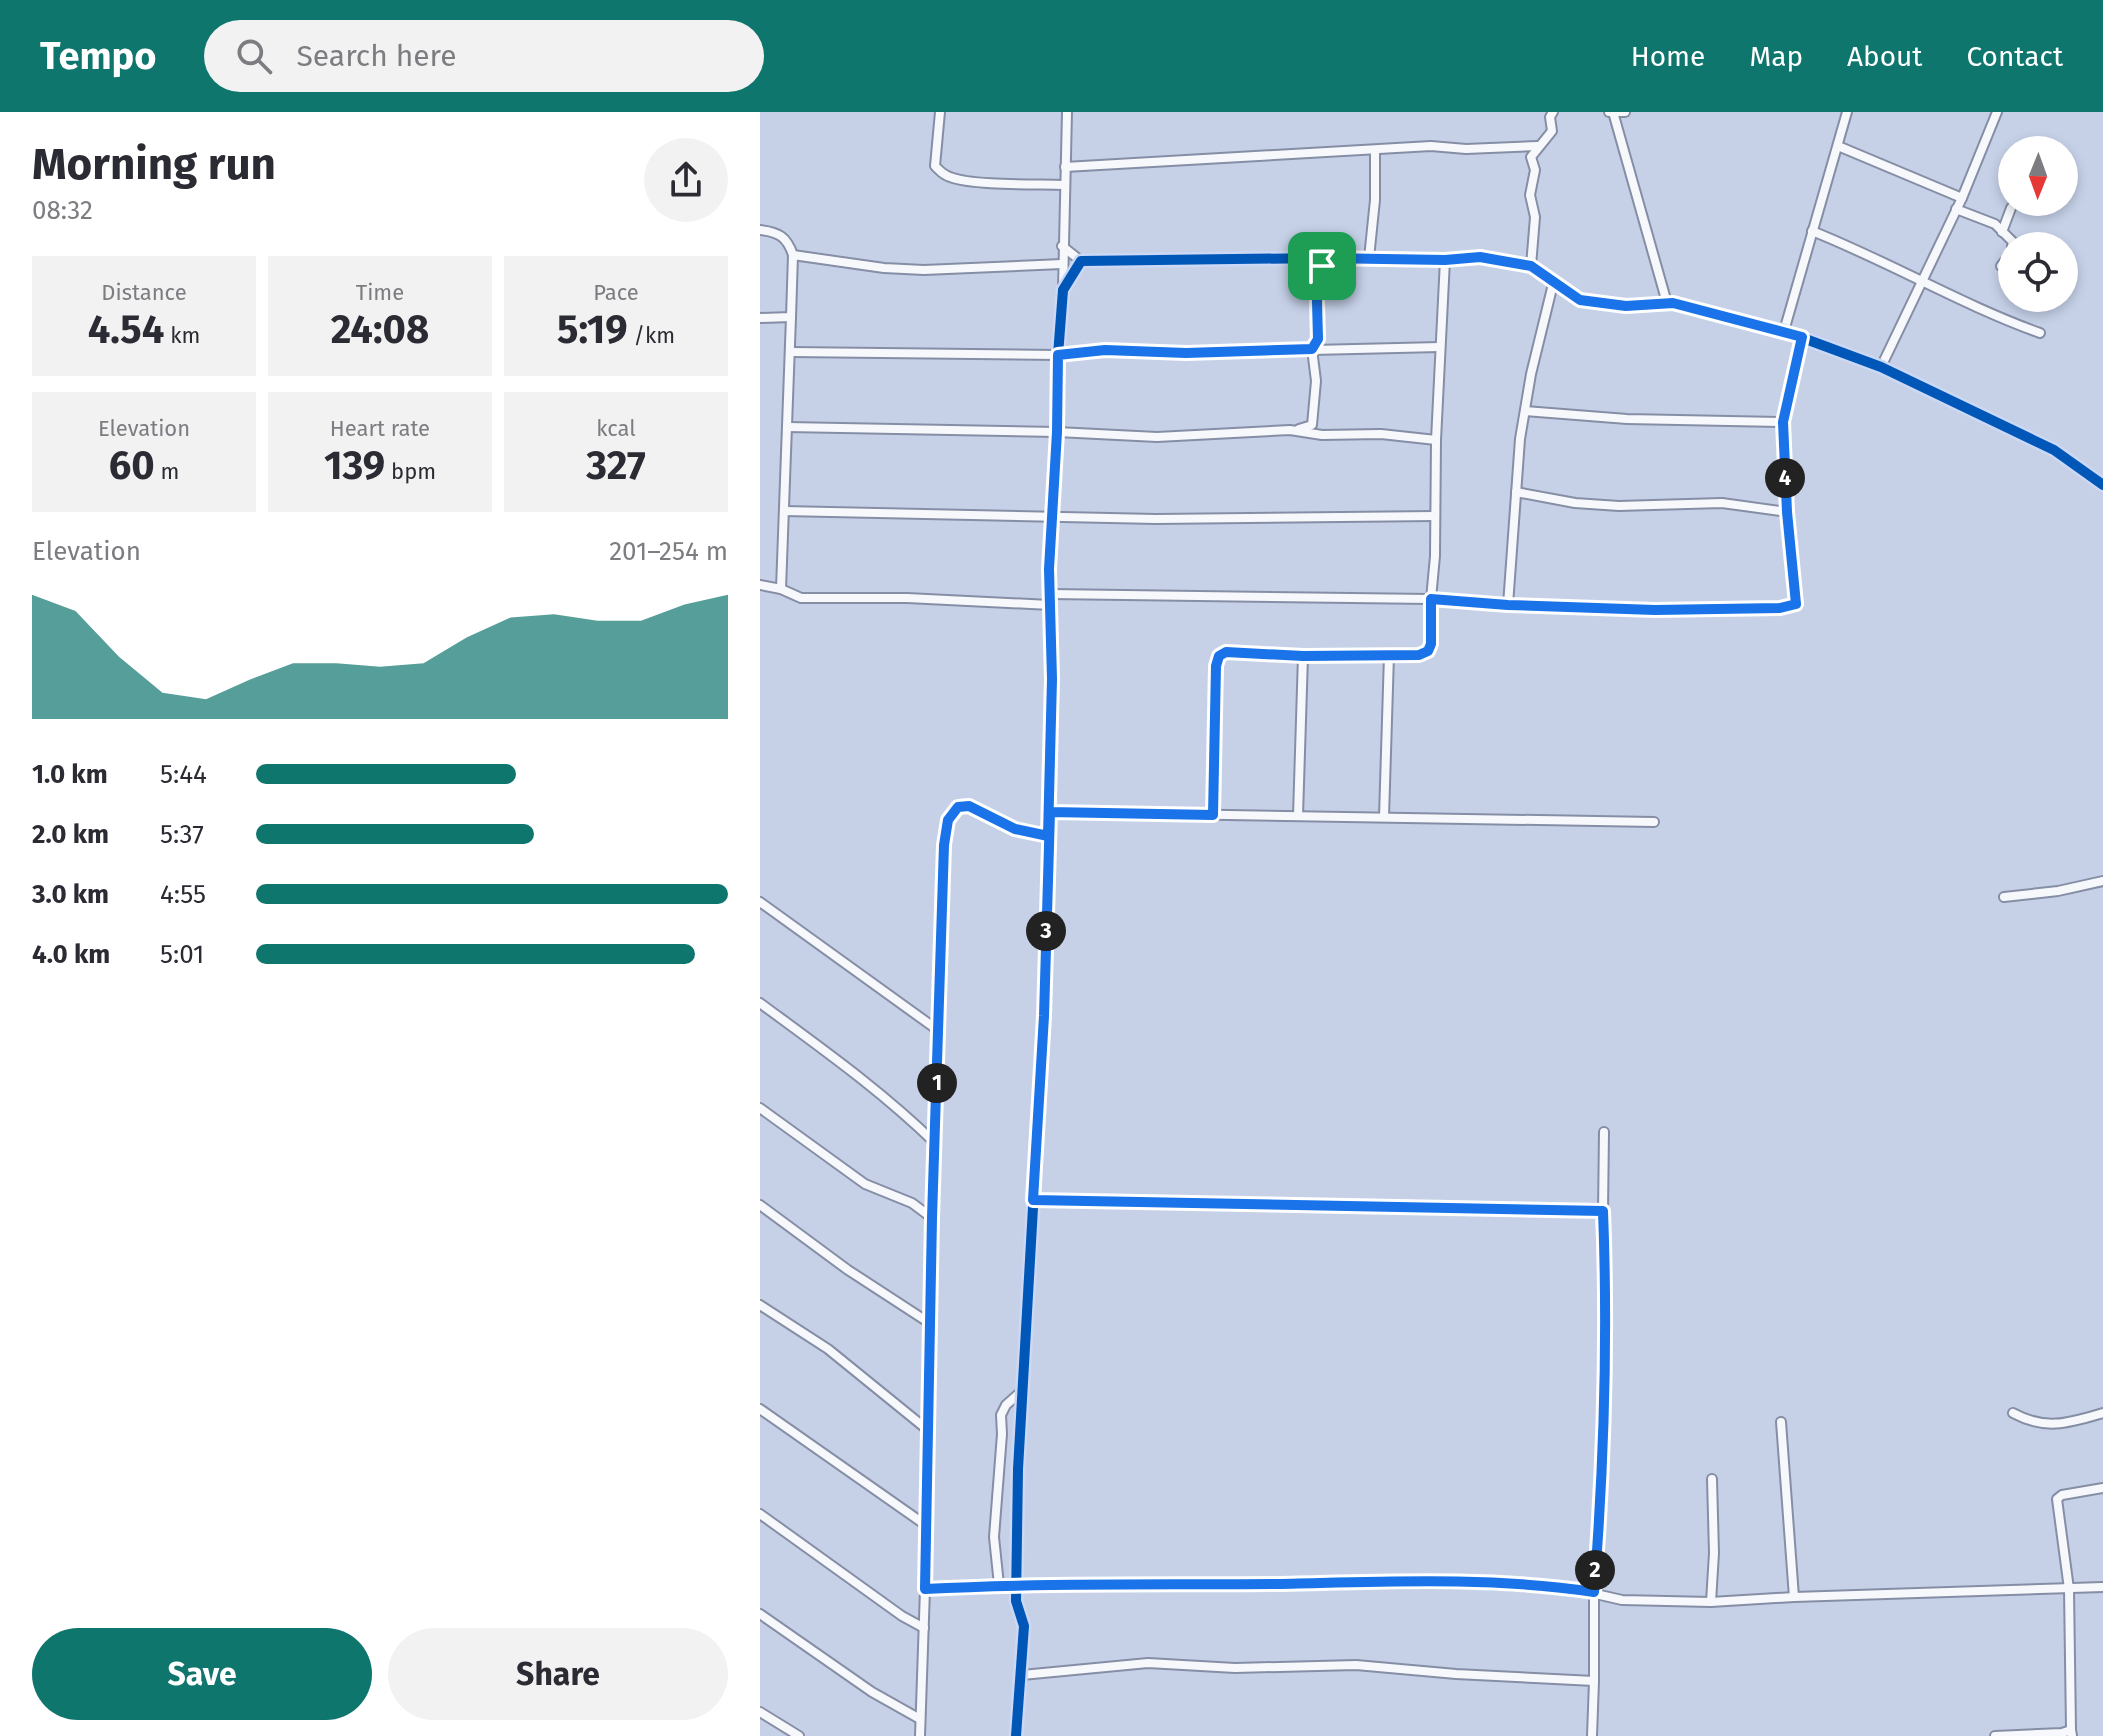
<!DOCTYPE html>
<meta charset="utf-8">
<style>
body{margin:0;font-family:"Fira Sans",sans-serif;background:#f2f2f3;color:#2b2b33;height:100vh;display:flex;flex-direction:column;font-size:30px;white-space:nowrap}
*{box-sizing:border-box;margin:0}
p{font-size:26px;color:#7c7c81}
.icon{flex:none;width:44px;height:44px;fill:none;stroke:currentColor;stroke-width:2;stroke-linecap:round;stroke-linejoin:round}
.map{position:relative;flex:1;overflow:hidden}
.panel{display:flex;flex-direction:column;background:#fff;width:760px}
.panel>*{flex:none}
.needle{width:52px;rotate:181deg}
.tools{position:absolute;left:1238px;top:24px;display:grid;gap:16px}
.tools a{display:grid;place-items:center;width:80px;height:80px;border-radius:50%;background:#fff;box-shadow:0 4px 12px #0003;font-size:40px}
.pin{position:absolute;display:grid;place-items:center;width:68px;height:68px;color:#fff;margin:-34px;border-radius:16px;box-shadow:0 4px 12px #0006}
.km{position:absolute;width:40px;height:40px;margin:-20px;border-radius:50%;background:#222;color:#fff;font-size:22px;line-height:40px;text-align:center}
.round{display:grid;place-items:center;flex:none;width:84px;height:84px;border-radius:42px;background:#f2f2f3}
.summary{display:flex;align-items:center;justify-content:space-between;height:136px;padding:0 32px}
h1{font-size:44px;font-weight:700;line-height:60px}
.figures{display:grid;grid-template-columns:repeat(3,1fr);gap:12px;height:136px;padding:8px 32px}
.figures div{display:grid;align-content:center;border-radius:0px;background:#f2f2f3;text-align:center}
.figures b{font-size:40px;font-weight:700}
.figures small{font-size:22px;font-weight:400}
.figures p{font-size:22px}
.chart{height:224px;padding:16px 32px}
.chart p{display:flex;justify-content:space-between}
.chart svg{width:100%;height:144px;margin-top:8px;fill:#0f766e;opacity:.7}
.primary-button{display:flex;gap:16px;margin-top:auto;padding:16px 32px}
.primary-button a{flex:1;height:92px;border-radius:48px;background:#0f766e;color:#fff;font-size:32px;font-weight:700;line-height:92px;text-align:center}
.primary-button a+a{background:#f2f2f3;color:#2b2b33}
ul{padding:0 32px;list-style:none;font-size:26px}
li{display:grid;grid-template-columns:128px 96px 1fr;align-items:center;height:60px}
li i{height:20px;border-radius:10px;background:#0f766e}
header{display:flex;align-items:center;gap:48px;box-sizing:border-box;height:112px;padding:0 40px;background:#0f766e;color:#fff}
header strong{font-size:38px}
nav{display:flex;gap:44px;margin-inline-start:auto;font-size:28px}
.search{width:560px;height:72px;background:#f2f2f3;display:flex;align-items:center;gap:20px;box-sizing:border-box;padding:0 28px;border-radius:44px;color:#7c7c81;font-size:30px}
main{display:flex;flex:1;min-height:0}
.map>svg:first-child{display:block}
</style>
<header>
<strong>Tempo</strong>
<div class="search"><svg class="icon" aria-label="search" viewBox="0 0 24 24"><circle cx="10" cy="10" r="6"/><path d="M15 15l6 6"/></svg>Search here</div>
<nav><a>Home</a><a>Map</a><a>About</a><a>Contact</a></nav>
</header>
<main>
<section class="panel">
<div class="summary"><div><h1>Morning run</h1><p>08:32</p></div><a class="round"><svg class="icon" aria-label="share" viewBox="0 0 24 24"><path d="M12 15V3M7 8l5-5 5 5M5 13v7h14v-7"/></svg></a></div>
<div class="figures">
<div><p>Distance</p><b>4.54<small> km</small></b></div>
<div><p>Time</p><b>24:08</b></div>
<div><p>Pace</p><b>5:19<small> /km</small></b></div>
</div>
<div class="figures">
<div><p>Elevation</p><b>60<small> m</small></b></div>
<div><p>Heart rate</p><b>139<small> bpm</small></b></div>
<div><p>kcal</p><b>327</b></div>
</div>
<div class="chart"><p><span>Elevation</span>201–254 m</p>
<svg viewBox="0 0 160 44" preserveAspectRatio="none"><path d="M0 44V6L10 11L20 25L30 36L40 38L50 32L60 27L70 27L80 28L90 27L100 19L110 13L120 12L130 14L140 14L150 9L160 6V44z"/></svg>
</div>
<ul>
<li><b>1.0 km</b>5:44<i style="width:55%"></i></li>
<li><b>2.0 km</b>5:37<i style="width:59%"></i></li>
<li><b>3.0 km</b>4:55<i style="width:100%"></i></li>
<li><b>4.0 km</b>5:01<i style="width:93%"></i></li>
</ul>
<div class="primary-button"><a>Save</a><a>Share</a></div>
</section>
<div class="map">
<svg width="1343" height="1624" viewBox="0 0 1343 1624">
<rect width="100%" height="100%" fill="#c6d1e8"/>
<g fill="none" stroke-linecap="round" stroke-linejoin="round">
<!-- minor casing -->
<g stroke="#858ea5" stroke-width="12">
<g id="minor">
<path d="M180 0 175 54C180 59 183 63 190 65 214 74 276 72 304 73"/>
<polyline points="849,0 865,0"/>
<polyline points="853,0 907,191"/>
<polyline points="1078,34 1202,86"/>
<polyline points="305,55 671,34 706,37 778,34"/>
<polyline points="1196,97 1235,112 1253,130 1252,134"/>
<path d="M0 118C19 120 27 125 33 143"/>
<path d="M1052 119C1130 150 1202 193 1280 221"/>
<polyline points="1242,120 1251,96"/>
<polyline points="302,134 321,149"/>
<polyline points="609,146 615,88 615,39"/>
<polyline points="771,154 775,105 770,83 775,58 771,45 792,19 790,5 793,0"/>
<polyline points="1241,154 1252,140"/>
<polyline points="303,177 307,0"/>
<polyline points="0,206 31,205 33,143 124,156 164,158 302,152"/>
<polyline points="1024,219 1087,0"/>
<polyline points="30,240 298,243 345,238 426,241 680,235"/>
<polyline points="1121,255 1202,86 1237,0"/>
<polyline points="765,299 867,307 1023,310"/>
<polyline points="27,315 297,320 397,325 530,318 562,323 621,322 676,328"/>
<polyline points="539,317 552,313 556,269 552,237 558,227 557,189 562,171 562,146"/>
<polyline points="756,380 815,391 859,394 962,391 1027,400"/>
<polyline points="24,399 396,407 675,404"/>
<polyline points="0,473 21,477 41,486 147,486 290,493"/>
<polyline points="21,477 31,205"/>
<polyline points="290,482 671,487 748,493 895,498 1020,496 1036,492 1027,400 1023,310 1042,225"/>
<polyline points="748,493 760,327 771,262 793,172"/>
<polyline points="290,700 894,710"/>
<polyline points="453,703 456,554 459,544 466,540 543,544 659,543 668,539 671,532 671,487 675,444 676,328 685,148"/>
<polyline points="538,704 543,544"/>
<polyline points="624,705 629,543"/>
<polyline points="1244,785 1298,779 1343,769"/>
<polyline points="0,790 179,919"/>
<path d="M0 891C61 936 122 979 176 1032"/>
<polyline points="0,996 105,1072 152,1091 172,1106"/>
<polyline points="273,1088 843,1099"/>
<polyline points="0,1093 88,1158 171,1212"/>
<polyline points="0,1193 68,1237 169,1319"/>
<polyline points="0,1297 167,1414"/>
<path d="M1253 1301C1286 1319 1309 1311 1343 1301"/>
<polyline points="1021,1310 1034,1485"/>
<polyline points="0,1402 142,1504 164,1516"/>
<polyline points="239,1473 234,1425 242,1322 241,1303 246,1293 263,1278"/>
<polyline points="165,1477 172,1106 184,733 188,708 198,695 209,694 255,717 288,724"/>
<polyline points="951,1490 954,1441 952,1367"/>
<polyline points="0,1502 112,1580 160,1607"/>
<polyline points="262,1563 388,1551 475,1556 596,1553 696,1562 834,1569 834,1480 842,1374 847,1200 843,1099 844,1020"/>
<polyline points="0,1600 39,1624"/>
<polyline points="1311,1618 1309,1477 1297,1387 1302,1383 1343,1376"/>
<polyline points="160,1624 165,1477 239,1473 714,1471 814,1477 862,1488 951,1490 1034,1485 1343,1475"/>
<polyline points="256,1624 264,1514 256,1489 258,1357 284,904 290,700 292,567 289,457 297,320 298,243 303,178 321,149 562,146 685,148 720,145 771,154 820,188 866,194 913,191 1024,219 1121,255 1294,338 1343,373"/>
<polyline points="832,1624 834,1569"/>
<polyline points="1235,1624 1302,1621 1311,1618 1312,1624"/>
</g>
</g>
<!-- minor -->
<use href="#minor" stroke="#f6f8fc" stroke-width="8"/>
<!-- cycleway casing -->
<g stroke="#cbd8f6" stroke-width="15">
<polyline id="cycleway" points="256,1624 264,1514 256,1489 258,1357 284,904 290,700 292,567 289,457 297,320 298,243 303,178 321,149 562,146 685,148 720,145 771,154 820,188 866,194 913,191 1024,219 1121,255 1294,338 1343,373"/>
</g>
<!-- cycleway -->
<use href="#cycleway" stroke="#0057b8" stroke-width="10"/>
</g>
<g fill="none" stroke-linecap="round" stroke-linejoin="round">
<!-- route casing -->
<g stroke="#fff" stroke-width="16">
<path id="route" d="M562 154 557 189 558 227 552 237 426 241 345 238 298 243 297 320 289 457 292 567 288 724 255 717 209 694 198 695 188 708 184 733 172 1106 165 1477C281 1471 396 1473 512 1472 618 1470 728 1464 834 1480 844 1353 848 1227 843 1099L273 1088 284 904 290 700 453 703 456 554 459 544 466 540 543 544 659 543 668 539 671 532V487L748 493 895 498 1020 496 1036 492 1027 400 1023 310 1042 225 913 191 866 194 820 188 771 154 720 145 685 148 562 146V154"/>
</g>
<!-- route -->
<use href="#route" stroke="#1a73e8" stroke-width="10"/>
</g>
</svg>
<div class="tools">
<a><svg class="needle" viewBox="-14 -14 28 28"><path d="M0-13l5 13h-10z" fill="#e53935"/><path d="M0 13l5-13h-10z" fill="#7c7c81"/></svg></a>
<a><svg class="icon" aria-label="locate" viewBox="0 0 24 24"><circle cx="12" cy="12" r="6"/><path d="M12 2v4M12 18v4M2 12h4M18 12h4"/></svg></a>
</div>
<div class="pin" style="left:562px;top:154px;background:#1e9e55"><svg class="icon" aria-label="arrive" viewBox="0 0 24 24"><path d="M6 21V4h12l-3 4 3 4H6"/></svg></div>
<b class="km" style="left:177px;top:971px">1</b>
<b class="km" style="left:835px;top:1458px">2</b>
<b class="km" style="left:286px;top:819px">3</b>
<b class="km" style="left:1025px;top:366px">4</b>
</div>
</main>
